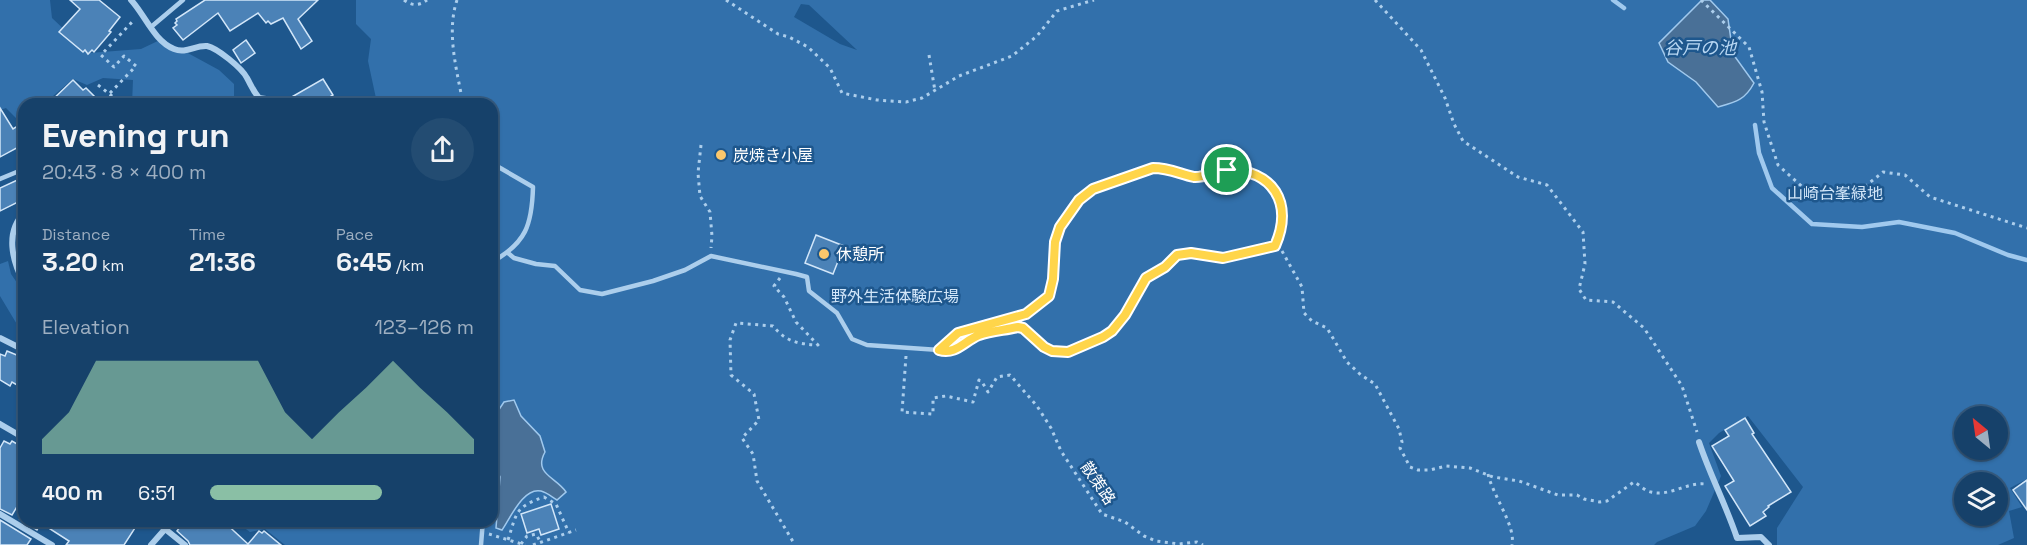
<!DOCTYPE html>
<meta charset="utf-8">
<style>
body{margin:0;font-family:"Space Grotesk","Noto Sans JP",sans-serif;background:#234c72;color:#f1f3f6;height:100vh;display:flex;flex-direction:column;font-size:22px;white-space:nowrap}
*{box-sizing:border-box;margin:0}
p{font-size:20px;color:#9eafc1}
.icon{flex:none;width:33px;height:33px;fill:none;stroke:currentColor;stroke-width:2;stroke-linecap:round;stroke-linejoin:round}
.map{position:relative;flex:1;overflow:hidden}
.sheet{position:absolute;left:18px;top:98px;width:480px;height:429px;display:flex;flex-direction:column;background:#16416a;border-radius:18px;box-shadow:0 2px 4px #0004,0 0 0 2px #355a7e}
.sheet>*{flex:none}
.needle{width:39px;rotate:331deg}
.controls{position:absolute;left:1954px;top:406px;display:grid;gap:12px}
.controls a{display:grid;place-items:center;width:54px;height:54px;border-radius:50%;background:#16416a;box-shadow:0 2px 4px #0004,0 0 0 2px #355a7e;font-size:30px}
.pin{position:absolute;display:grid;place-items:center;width:51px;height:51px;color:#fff;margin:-26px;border:3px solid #fff;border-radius:50%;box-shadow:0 2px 6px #0007}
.round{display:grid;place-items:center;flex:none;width:63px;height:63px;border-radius:32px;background:#234c72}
.headline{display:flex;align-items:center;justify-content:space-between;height:102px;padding:0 24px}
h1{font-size:33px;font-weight:800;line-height:45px}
.figures{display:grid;grid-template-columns:repeat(3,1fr);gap:9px;height:102px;padding:6px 24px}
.figures div{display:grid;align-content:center}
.figures b{font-size:26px;font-weight:800}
.figures small{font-size:16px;font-weight:400}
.figures p{font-size:16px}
.chart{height:168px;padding:12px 24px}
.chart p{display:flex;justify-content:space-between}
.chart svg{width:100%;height:108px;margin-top:6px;fill:#8abfa5;opacity:.7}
ul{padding:0 24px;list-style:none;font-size:20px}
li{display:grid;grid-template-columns:96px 72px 1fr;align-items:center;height:45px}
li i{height:15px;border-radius:8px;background:#8abfa5}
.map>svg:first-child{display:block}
</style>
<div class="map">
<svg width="2027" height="545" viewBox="0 0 2027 545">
<rect width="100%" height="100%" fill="#1e578d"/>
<!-- green -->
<g fill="#3270ab" fill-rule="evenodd">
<polygon points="0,0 50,0 52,18 89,53 141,49 162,39 219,70 234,84 234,101 188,99 178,103 132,104 133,80 103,78 87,85 73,79 53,96 50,103 24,104 24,117 16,118 6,108 0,110"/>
<path d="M356 0H2027V479L2010 488 2022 507 2009 511 2014 538 1998 545H1777V528L1803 487 1748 416 1719 433 1709 443 1721 476 1706 511 1695 526 1657 542 1654 545H285L265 529 250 532 235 521 492 520V104L377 103 368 61 371 39 356 24ZM801 4 809 5 857 50 840 44 794 17ZM1965 417H1998V450H1965ZM1965 483H1998V516H1965Z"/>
<polygon points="8,261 11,274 24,293 24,336 0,296 0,264"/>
</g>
<!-- water -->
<g fill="#497097" stroke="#a0c9ee" stroke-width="1.5">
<path d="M1702 0H1710L1728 19 1733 54 1754 83C1745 100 1736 102 1718 107L1696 82 1668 62 1659 43Z"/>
<path d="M514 400 521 416 540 436 545 452C533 474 556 477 566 492L557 500C552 497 546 492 541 491 523 487 510 519 502 530L496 528 500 477 492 459V420L504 402Z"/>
</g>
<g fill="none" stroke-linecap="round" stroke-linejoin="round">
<!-- stream -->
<g stroke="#a0c9ee" stroke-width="4.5">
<polyline points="1613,0 1624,8"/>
<polyline points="1755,125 1759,153 1772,188 1812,224 1862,227 1899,222 1955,233 2008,255 2027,260"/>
</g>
</g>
<!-- building -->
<g fill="#4b82b7" stroke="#d2e6f9" stroke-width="1.5">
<polygon points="70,0 99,0 120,17 109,31 111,32 94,52 92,50 88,54 85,50 83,52 59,32 80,9"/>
<polygon points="205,0 318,0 298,19 312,41 301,49 283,18 271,24 268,21 266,23 258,13 230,31 218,13 183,40 173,28 177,25 175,23 177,21 176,19"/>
<polygon points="246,40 255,53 241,63 233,50"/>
<polygon points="323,79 333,95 318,104 283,104 283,102"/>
<polygon points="73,80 83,90 86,88 102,104 48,104"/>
<polygon points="0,108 13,129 24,122 24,144 0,157"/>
<polygon points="24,177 24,199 0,211 0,188"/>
<polygon points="816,235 844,246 833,274 805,263"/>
<polygon points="7,351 24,358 24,389 12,382 10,386 0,380 0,354 5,356"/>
<polygon points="1745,418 1754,433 1752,434 1791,492 1768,506 1769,507 1763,512 1766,516 1750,526 1725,486 1734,481 1712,446 1729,436 1725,430"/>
<polygon points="4,441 10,444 12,441 24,448 24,495 12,515 0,509 0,448"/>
<polygon points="2027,480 2027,510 2013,490"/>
<polygon points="551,504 559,529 541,535 539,529 527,533 521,514"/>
<polygon points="0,520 31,539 27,545 0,545"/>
<polygon points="21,520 124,520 135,528 124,545 66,545 69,541 41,523 37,530"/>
<polygon points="185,520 222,520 248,544 259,531 262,533 264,531 281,545 190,545 188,541 177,531"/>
</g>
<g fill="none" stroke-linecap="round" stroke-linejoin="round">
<!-- path -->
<g stroke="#acceec" stroke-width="3" stroke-dasharray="3 4.5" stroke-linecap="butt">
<path d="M404 0C412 6 419 6 427 0"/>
<path d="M457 0C446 33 457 70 463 104"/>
<polyline points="726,0 778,34 789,37 808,47 830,68 842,93 877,100 906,102 922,98 959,76 1012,56 1037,36 1057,11 1094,0"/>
<polyline points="1375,0 1421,50 1445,98 1454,124 1463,141 1518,177 1547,185 1583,232 1585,264 1579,289 1586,300 1613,302 1644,328 1682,386 1697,432"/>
<polyline points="1701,0 1749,47 1762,92 1764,122 1778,165 1816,199 1853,196 1883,172 1905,175 1930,197 2027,228"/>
<polyline points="929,55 935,91"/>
<polyline points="98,85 117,100 119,104"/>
<polyline points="110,93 136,66 124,56 114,67 101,55 134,20"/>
<polyline points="701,145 698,173 700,196 710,212 712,236 711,248"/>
<path d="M1282 251 1302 287 1304 313 1312 321 1327 328 1347 362 1361 375 1375 384 1399 429 1402 442 1400 448 1410 467 1418 470H1430L1446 466 1470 468 1493 477 1519 481 1558 495H1577L1584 499 1600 502 1607 501 1634 482C1640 485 1645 491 1651 492 1669 497 1687 482 1705 484"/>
<path d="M780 278 774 286 784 297 796 322 818 345C799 344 786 342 773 326L736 323 730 340 731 375 754 394 759 420 742 438 753 454 757 481 795 545"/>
<polyline points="1017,327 1023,328 1044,347 1052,351 1068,352 1103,337 1112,331 1125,315 1146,278 1165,267 1177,255 1191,253 1223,258 1266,247"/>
<polyline points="953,350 968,341"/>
<polyline points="906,356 902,412 933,414 933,398 946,396 973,402 979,380 982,382 988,392 997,377 1010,375 1037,406 1051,428 1061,451 1102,514 1125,522 1144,536 1156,541 1179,544 1197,542 1203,545"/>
<path d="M1488 474C1493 496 1516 526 1512 545"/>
<polyline points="489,534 525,545"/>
<path d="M508 540C517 512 515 507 544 497L556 504 569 533"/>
<polyline points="521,544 527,536 536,534 541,543"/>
<polyline points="533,545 576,530"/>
</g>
<!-- lane -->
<g stroke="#acceec" stroke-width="4.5">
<polyline points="151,27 183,0"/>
<polyline points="0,179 24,169"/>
<path d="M508 253 514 258 536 264 555 266 580 290 602 294 653 281 685 270 711 256 796 274 807 277 809 291 837 313 852 339 867 345 939 350C945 344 952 336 960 333 988 319 1025 323 1047 297 1055 288 1053 268 1053 257 1055 231 1070 201 1094 189 1109 182 1152 165 1168 168 1178 170 1189 177 1199 177 1208 176 1215 170 1225 170 1272 168 1294 203 1275 246"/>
<path d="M492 262C526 243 532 225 533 187L495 165"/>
<polyline points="481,545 483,520"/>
</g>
<!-- street -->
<g stroke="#acceec" stroke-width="6">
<path d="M131 0C145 15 154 41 174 49 186 54 195 45 207 46 217 48 242 68 247 78 251 85 253 91 259 98L273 100 278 104"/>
<path d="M24 213C5 232 12 261 24 283"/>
<polyline points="0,338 24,350"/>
<polyline points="0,424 24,438"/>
<path d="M1699 442C1710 475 1726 505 1737 538L1761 537 1769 545"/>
<polyline points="0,514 52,545"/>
<polyline points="154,520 185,545"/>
<polyline points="151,545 173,520"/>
</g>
</g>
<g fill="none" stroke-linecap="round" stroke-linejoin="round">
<!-- route casing -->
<g stroke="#fff" stroke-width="12">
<path id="route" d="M1153 168C1169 168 1180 174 1194 177 1205 178 1215 170 1226 170 1273 169 1294 203 1275 246L1223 258 1191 253 1177 255 1165 267 1146 278 1125 315 1112 331 1103 337 1068 352 1052 351 1044 347 1023 328 1018 327C1005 330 991 331 979 335 964 341 956 355 939 350L958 333 1026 314 1049 296 1053 279 1055 242 1060 227 1079 200 1093 189Z"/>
</g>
<!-- route -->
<use href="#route" stroke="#ffd54a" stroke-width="8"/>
</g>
<!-- markers -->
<g fill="#fbc76c" stroke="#1e578d" stroke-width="2">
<circle cx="721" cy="155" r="6"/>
<circle cx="824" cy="254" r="6"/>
</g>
<g text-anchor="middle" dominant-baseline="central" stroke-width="5" stroke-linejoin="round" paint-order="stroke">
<!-- poi labels -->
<g font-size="16" fill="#fff" stroke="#1e578d" text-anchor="start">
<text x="733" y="155">炭焼き小屋</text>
<text x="836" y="254">休憩所</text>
</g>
<!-- park labels -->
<g font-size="16" fill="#d2e6f9" stroke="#1e578d">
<text x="1835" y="193">山崎台峯緑地</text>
<text x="895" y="296">野外生活体験広場</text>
</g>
<!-- street labels -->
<g font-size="16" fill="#fff" stroke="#1e578d">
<text transform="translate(1098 483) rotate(56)">散策路</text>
</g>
<!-- water labels -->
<g font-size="18" font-style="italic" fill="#b8d7f3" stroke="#1e578d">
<text x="1700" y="47">谷戸の池</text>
</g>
</g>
</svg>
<div class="controls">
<a><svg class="needle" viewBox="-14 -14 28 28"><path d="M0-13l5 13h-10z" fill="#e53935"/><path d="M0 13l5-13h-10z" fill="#9eafc1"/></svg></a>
<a><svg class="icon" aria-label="layers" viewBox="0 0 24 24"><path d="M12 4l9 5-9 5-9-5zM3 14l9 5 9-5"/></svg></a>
</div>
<div class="pin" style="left:1227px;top:170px;background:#1e9e55"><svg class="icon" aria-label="arrive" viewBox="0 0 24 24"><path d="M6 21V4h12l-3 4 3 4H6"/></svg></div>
<section class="sheet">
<div class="headline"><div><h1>Evening run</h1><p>20:43 · 8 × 400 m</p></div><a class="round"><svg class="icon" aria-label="share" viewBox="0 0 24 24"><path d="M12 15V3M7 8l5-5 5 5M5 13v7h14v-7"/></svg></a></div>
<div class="figures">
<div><p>Distance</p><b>3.20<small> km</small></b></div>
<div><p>Time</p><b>21:36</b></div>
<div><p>Pace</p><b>6:45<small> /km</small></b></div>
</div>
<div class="chart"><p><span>Elevation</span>123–126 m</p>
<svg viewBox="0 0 160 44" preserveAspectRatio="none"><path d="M0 44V38L10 27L20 6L30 6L40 6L50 6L60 6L70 6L80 6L90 27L100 38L110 27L120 17L130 6L140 17L150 27L160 38V44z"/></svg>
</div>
<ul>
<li><b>400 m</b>6:51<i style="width:65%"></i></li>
</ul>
</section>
</div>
